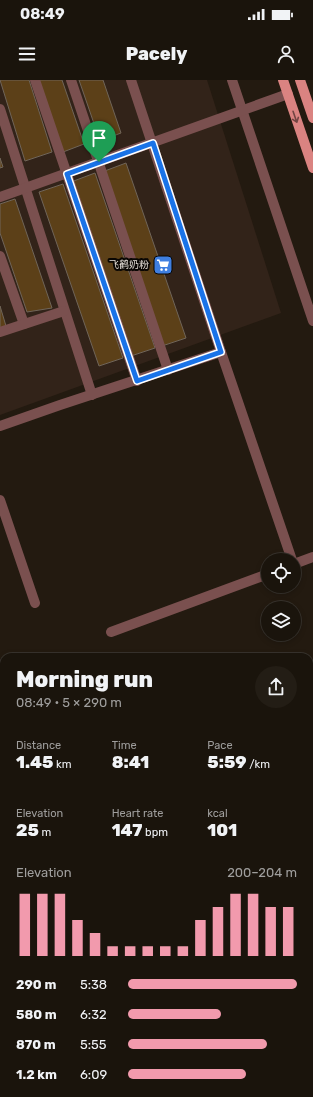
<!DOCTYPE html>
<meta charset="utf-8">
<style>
body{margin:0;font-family:Rubik,"Noto Sans SC",sans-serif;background:#231d15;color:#f1f3f6;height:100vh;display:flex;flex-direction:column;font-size:15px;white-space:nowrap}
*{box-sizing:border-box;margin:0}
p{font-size:13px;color:#9f9e9d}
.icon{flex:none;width:22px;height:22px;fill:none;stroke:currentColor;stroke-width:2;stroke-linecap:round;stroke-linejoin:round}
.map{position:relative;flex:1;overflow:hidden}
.panel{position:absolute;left:0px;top:573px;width:313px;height:444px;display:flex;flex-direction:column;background:#1a140c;border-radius:12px 12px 0 0;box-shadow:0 2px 6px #0003,0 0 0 1px #38332d}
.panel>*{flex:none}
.fabs{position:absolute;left:261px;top:473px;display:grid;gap:8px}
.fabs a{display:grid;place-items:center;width:40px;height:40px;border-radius:50%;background:#1a140c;box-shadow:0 2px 6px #0003,0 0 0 1px #38332d;font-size:20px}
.pin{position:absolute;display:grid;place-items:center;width:34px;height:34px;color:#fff;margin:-41px -17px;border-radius:50% 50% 50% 0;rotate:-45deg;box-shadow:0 0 4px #0007}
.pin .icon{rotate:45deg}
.round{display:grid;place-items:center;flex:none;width:42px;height:42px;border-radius:21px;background:#231d15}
.summary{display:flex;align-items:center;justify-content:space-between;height:68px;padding:0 16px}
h1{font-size:22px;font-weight:800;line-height:30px}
.figures{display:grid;grid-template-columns:repeat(3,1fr);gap:6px;height:68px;padding:4px 16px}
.figures div{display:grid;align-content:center}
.figures b{font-size:17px;font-weight:800}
.figures small{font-size:11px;font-weight:400}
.figures p{font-size:11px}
.chart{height:112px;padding:8px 16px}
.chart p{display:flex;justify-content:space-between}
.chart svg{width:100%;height:72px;margin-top:4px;stroke:#f29aad;stroke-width:6}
ul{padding:0 16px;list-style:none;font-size:13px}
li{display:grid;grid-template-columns:64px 48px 1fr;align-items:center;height:30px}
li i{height:10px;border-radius:5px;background:#f29aad}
.status{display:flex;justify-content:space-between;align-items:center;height:28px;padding:0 20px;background:#1a140c;direction:ltr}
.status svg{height:11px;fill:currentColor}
header{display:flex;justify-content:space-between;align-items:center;height:52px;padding:0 16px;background:#1a140c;font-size:18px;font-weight:800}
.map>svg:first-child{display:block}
</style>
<div class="status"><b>08:49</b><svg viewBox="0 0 49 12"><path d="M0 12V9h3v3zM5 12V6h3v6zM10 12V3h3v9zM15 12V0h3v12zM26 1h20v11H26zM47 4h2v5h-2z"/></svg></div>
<header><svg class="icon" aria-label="menu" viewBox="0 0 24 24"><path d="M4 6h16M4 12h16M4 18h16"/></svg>Pacely<svg class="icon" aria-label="person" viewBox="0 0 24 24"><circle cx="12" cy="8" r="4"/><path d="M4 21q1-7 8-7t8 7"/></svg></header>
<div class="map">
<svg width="313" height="1017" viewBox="0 0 313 1017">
<rect width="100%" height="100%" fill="#231a10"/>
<!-- commercial -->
<polygon fill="#322319" points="0,0 207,0 281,233 0,335"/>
<!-- building -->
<g fill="#5c4018" stroke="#706559">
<polygon points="0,0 29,0 52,72 25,81"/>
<polygon points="38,0 62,0 84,64 63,72"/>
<polygon points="79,0 103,0 121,53 100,61"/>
<polygon points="0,78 3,87 0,88"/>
<polygon points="126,83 186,258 162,266 102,92"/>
<polygon points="95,93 155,268 131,276 71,102"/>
<polygon points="63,104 123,278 99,286 39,112"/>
<polygon points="15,119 52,228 27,232 0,153 0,124"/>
<polygon points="0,226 6,246 0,248"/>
</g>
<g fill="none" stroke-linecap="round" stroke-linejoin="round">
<!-- minor -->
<g stroke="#7a504f" stroke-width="10">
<polyline points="35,0 137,301"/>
<polyline points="71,0 168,290"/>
<polyline points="131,0 221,272 292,480"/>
<polyline points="232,0 313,241"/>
<polyline points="0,29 92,315"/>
<polyline points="0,117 288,14"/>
<polyline points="0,176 24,244"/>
<polyline points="0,252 64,231"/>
<polyline points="0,346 60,325 221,272"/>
<polyline points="0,420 35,523"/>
<polyline points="294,484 313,477"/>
<polyline points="111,552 268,494"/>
<polyline points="201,1017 201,1013"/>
</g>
<!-- major -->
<g stroke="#da8381" stroke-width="10">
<polyline points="283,0 313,88"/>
<polyline points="300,0 313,38"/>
</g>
</g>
<!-- one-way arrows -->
<defs><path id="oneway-shaft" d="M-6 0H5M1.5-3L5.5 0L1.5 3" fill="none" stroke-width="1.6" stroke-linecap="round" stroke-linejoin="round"/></defs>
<use stroke="#724442" href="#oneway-shaft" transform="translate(295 37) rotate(71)"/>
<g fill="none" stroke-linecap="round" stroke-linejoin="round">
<!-- route casing -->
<g stroke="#fff" stroke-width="8">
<polygon id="route" points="153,63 221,272 137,301 67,94"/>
</g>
<!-- route -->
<use href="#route" stroke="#1a73e8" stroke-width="5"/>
</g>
<!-- icons -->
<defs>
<g id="supermarket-square" transform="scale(1)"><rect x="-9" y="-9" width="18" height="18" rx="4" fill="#3f7fe0" stroke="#090603"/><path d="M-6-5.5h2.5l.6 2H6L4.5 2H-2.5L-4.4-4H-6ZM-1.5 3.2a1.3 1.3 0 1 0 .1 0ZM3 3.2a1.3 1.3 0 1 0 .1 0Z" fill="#fff"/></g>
</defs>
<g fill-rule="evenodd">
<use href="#supermarket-square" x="163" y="185"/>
</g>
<g text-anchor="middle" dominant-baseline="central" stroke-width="4" stroke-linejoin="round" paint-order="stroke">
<!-- poi labels -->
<g font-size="10" fill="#e3ddd6" stroke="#090603" text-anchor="end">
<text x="149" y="185">飞鹤奶粉</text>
</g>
</g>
</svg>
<div class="fabs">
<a><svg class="icon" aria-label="locate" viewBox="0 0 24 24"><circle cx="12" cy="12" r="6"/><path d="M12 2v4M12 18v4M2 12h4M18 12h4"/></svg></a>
<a><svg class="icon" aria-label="layers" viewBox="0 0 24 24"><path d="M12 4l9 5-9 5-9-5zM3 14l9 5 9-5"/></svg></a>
</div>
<div class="pin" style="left:99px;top:82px;background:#1e9e55"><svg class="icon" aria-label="arrive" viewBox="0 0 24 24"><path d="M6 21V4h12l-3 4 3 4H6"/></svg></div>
<section class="panel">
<div class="summary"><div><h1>Morning run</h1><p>08:49 · 5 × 290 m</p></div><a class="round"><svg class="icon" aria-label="share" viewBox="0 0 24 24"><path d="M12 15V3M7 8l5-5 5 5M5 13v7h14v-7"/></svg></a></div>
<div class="figures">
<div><p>Distance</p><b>1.45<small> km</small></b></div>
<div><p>Time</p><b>8:41</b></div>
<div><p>Pace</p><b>5:59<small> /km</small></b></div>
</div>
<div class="figures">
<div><p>Elevation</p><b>25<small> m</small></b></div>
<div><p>Heart rate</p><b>147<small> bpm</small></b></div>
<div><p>kcal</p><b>101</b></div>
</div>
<div class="chart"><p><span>Elevation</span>200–204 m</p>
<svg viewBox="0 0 160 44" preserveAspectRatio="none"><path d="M5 44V6M15 44V6M25 44V6M35 44V22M45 44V30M55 44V38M65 44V38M75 44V38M85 44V38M95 44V38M105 44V22M115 44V14M125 44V6M135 44V6M145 44V14M155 44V14"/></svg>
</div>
<ul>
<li><b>290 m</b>5:38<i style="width:100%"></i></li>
<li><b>580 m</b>6:32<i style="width:55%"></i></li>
<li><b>870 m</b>5:55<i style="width:82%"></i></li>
<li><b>1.2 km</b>6:09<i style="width:70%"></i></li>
</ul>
</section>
</div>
